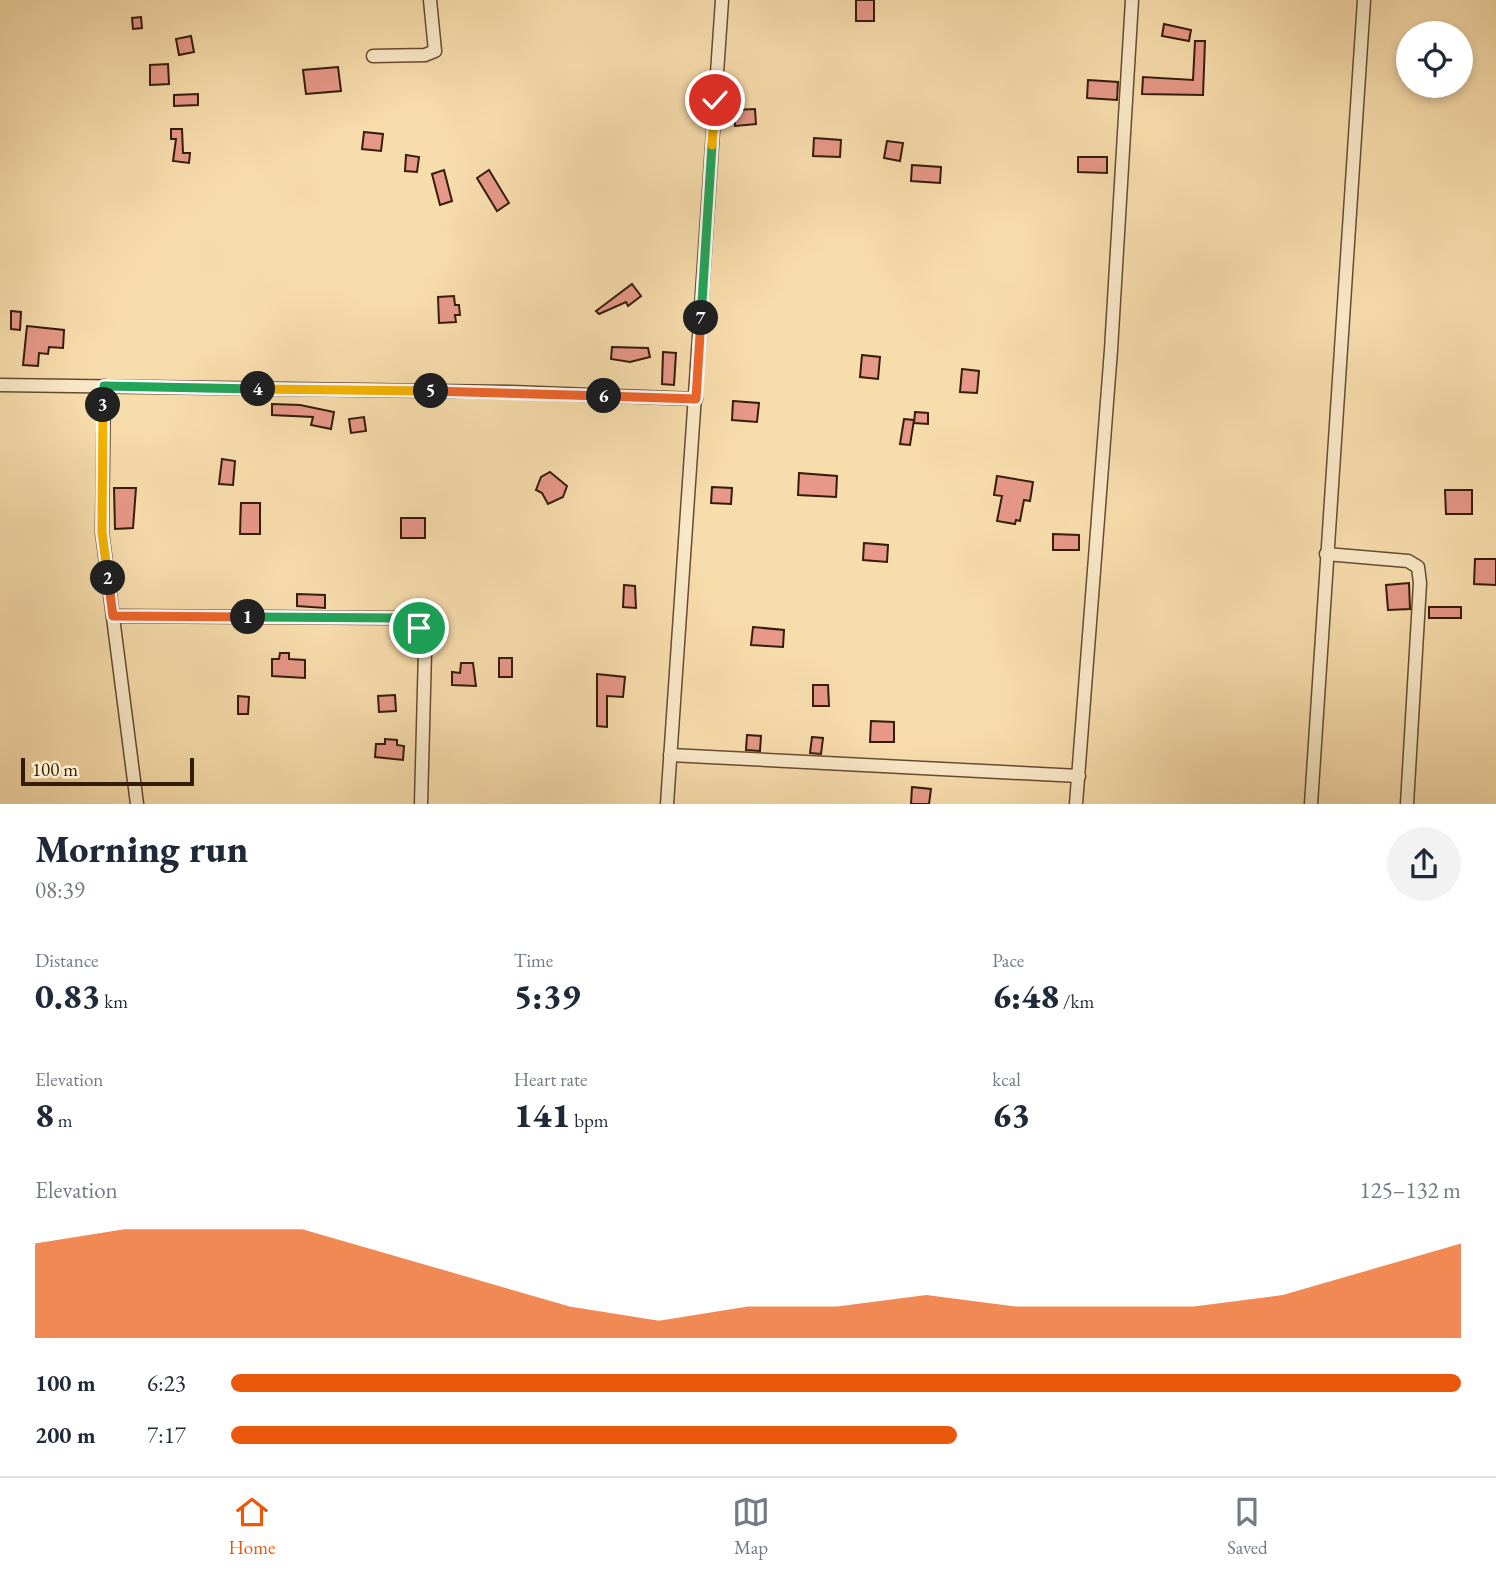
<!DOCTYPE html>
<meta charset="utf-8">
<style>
body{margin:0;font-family:"EB Garamond",serif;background:#f2f2f3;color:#1f2937;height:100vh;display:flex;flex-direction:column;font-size:26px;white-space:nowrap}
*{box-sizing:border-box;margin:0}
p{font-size:23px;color:#747a83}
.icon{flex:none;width:38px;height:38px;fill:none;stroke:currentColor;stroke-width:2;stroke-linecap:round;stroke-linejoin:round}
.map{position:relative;height:804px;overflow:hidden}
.details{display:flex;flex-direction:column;background:#fff;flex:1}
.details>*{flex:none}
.controls{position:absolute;left:1396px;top:21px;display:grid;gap:14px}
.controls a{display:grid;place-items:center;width:77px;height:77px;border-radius:50%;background:#fff;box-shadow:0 4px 10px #0003;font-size:35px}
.scale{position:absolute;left:21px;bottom:18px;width:173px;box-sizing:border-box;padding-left:7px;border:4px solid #341c0a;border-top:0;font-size:19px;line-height:24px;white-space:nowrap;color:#341c0a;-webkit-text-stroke:5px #fae9c9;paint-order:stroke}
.pin{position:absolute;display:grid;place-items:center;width:60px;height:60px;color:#fff;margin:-30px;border:4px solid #fff;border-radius:50%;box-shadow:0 2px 7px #0007}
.km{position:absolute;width:35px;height:35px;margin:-18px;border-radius:50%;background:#222;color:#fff;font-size:19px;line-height:35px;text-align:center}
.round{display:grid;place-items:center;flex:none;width:74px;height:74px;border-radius:37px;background:#f2f2f3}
.summary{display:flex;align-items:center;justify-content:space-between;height:119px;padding:0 35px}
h1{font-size:38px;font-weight:800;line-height:52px}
.metrics{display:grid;grid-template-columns:repeat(3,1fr);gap:10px;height:119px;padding:7px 35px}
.metrics div{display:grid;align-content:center}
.metrics b{font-size:35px;font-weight:800}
.metrics small{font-size:19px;font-weight:400}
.metrics p{font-size:19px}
.chart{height:196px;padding:14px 35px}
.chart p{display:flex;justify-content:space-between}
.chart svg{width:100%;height:126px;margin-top:7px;fill:#ea580c;opacity:.7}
ul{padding:0 35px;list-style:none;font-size:23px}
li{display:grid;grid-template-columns:112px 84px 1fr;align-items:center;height:52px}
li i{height:18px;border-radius:9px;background:#ea580c}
.menu{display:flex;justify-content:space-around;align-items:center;height:98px;border-top:2px solid #e0e1e3;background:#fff;font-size:19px;color:#747a83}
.menu a{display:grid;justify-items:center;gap:4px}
.menu .active{color:#ea580c}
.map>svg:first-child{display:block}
</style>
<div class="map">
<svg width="1496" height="804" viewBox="0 0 1496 804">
<rect width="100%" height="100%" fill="#f8ddac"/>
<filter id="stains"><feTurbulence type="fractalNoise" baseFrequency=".00286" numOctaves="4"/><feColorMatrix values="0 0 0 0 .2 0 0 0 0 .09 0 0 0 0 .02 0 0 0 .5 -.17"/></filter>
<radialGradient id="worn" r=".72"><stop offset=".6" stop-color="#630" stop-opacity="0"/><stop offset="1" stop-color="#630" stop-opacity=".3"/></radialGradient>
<!-- building -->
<g fill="#e79888" stroke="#341c0a" stroke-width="2">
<rect x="856" y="0" width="18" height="21"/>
<polygon points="141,17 142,28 133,29 132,18"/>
<polygon points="1164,24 1191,30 1189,41 1162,36"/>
<polygon points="191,36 194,52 179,55 176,39"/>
<polygon points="1195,41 1205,41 1203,95 1142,94 1143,77 1193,80"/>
<polygon points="168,64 169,84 150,85 150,65"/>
<polygon points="338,67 341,91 306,94 303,70"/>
<polygon points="1088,80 1118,82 1117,100 1087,98"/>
<polygon points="198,94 198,105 174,106 174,95"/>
<polygon points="755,109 756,124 735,126 734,110"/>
<polygon points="171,129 182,129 183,153 190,153 189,163 173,161 176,139 171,139"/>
<polygon points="364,132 383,134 381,151 362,149"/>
<polygon points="814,138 841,140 840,157 813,156"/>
<polygon points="887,141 903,143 900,161 884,158"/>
<polygon points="406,155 419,157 417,172 405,171"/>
<polygon points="1078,157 1107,157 1107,173 1078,172"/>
<polygon points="912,165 941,167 940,183 911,181"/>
<polygon points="444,170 452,201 440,205 432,174"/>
<polygon points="489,170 509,203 497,211 477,178"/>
<polygon points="632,284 641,296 628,306 626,302 599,314 596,311"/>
<polygon points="454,296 455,305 459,305 460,315 455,315 456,322 439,323 438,297"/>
<polygon points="11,311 21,312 20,330 11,329"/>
<polygon points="27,326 64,330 63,348 49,347 48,354 39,353 38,366 23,365"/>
<polygon points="612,347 648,348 650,357 630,362 611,359"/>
<polygon points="663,352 676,353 674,385 662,384"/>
<polygon points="862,355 880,357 878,379 860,377"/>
<polygon points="962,369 979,371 977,393 960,392"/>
<polygon points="733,401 759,403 757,422 732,420"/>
<polygon points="272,404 300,405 334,412 331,429 311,425 313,417 272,415"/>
<polygon points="915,412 928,413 928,424 914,423"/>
<polygon points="364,417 366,431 351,433 349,419"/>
<polygon points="904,419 914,420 910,445 900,444"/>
<polygon points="222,459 235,461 233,485 219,484"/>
<polygon points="550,472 567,486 563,497 548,504 542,493 536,490 541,477"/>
<polygon points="799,473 837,476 836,497 798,495"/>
<polygon points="997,476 1033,482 1030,501 1024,500 1020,521 1016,520 1015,524 997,521 1002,496 994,495"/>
<polygon points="712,487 732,488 731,504 711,503"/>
<polygon points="114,488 136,488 133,528 115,529"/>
<polygon points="1445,490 1472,490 1472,514 1446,514"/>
<polygon points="241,503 260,503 260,534 240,534"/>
<rect x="401" y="518" width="24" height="20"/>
<polygon points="1053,534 1079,535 1079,550 1053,550"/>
<polygon points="864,543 888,545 887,562 863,560"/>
<polygon points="1475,559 1496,559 1496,585 1474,584"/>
<polygon points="1409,583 1410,609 1388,610 1386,585"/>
<polygon points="624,585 635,586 636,608 623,607"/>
<polygon points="297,594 325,595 325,608 297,606"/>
<rect x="1429" y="607" width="32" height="11"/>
<polygon points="753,627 784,630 783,647 751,645"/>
<polygon points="280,653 289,653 289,659 305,660 305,678 272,676 272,659 279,659"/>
<rect x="499" y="658" width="13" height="19"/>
<polygon points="461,663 473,663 476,686 452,685 452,672 460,673"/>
<polygon points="597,674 625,677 623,697 607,696 607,727 597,726"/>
<polygon points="813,685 828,685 829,706 813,706"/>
<polygon points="395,695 396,711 379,712 378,696"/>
<polygon points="238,696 249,697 248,714 238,714"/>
<polygon points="871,721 894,722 894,742 870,742"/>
<polygon points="747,735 761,736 760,751 746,750"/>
<polygon points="812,737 823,738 821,754 810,753"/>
<polygon points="385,739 397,740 397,745 404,746 403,760 375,757 376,744 385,744"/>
<polygon points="912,787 931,789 929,804 911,804"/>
</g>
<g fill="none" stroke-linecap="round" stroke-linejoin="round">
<!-- minor casing -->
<g stroke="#654c32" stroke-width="15">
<g id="minor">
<polyline points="373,56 425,55 435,51 430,0"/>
<polyline points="0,385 512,392 696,399"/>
<polyline points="104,386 102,532 137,804"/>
<polyline points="1326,554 1408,561 1418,567 1420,583 1407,804"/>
<path d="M113 616 400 618C418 625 421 633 425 651L421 804"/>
<polyline points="670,755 1079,776"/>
<polyline points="667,804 722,0"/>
<polyline points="1076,804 1111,350 1132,0"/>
<polyline points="1311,804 1364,0"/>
</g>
</g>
<!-- minor -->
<use href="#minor" stroke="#fae9c9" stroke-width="12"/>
</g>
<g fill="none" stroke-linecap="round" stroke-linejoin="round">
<!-- split-1 casing -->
<g stroke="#fff" stroke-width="14">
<polyline id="split-1" points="248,617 400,618 419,628"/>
</g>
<!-- split-2 casing -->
<g stroke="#fff" stroke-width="14">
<polyline id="split-2" points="108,578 113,616 248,617"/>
</g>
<!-- split-3 casing -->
<g stroke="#fff" stroke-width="14">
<polyline id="split-3" points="103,405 102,532 108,578"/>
</g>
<!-- split-4 casing -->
<g stroke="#fff" stroke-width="14">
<polyline id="split-4" points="103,405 104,386 258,389"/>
</g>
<!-- split-5 casing -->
<g stroke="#fff" stroke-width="14">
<polyline id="split-5" points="258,389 431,391"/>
</g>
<!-- split-6 casing -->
<g stroke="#fff" stroke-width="14">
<polyline id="split-6" points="431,391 604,396"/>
</g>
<!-- split-7 casing -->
<g stroke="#fff" stroke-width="14">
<polyline id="split-7" points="604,396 696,399 701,318"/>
</g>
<!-- split-8 casing -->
<g stroke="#fff" stroke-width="14">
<polyline id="split-8" points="701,318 712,145"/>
</g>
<!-- split-9 casing -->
<g stroke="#fff" stroke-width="14">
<polyline id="split-9" points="712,145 715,100"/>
</g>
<!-- split-1 -->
<use href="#split-1" stroke="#22a559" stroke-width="9"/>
<!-- split-2 -->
<use href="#split-2" stroke="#f0652b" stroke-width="9"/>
<!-- split-3 -->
<use href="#split-3" stroke="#f5b400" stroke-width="9"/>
<!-- split-4 -->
<use href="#split-4" stroke="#22a559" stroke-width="9"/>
<!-- split-5 -->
<use href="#split-5" stroke="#f5b400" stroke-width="9"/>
<!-- split-6 -->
<use href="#split-6" stroke="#f0652b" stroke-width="9"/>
<!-- split-7 -->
<use href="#split-7" stroke="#f0652b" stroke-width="9"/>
<!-- split-8 -->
<use href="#split-8" stroke="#22a559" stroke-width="9"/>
<!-- split-9 -->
<use href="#split-9" stroke="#f5b400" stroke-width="9"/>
</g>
<rect width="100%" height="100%" filter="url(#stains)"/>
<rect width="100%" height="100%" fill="url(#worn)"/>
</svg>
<div class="controls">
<a><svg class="icon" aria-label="locate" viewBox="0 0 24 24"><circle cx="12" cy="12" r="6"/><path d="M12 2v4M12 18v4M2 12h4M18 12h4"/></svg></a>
</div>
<div class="scale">100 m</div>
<div class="pin" style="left:419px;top:628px;background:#1e9e55"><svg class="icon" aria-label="arrive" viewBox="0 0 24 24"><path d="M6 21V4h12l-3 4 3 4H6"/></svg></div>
<div class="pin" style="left:715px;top:100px;background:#d93025"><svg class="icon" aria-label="check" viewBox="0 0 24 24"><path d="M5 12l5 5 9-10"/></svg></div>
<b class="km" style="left:248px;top:617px">1</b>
<b class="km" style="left:108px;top:578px">2</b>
<b class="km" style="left:103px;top:405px">3</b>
<b class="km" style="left:258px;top:389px">4</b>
<b class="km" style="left:431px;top:391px">5</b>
<b class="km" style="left:604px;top:396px">6</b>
<b class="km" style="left:701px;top:318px">7</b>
</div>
<section class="details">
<div class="summary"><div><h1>Morning run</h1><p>08:39</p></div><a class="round"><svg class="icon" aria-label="share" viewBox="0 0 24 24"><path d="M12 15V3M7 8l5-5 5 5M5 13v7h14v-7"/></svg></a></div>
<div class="metrics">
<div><p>Distance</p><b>0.83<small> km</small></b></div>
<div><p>Time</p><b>5:39</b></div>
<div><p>Pace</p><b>6:48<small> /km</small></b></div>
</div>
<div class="metrics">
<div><p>Elevation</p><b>8<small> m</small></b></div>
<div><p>Heart rate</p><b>141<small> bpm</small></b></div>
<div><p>kcal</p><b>63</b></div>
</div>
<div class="chart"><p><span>Elevation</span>125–132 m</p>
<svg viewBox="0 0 160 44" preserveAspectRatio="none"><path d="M0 44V11L10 6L20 6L30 6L40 15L50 24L60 33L70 38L80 33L90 33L100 29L110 33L120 33L130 33L140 29L150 20L160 11V44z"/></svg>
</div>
<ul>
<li><b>100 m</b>6:23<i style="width:100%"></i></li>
<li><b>200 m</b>7:17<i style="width:59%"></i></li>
</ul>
</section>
<nav class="menu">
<a class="active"><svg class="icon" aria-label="home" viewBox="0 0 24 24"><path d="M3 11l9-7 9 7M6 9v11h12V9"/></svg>Home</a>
<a><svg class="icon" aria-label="map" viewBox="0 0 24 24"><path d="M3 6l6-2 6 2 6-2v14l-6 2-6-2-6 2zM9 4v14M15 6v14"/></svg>Map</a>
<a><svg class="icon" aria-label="saved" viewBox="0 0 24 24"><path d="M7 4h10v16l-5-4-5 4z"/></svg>Saved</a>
</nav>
